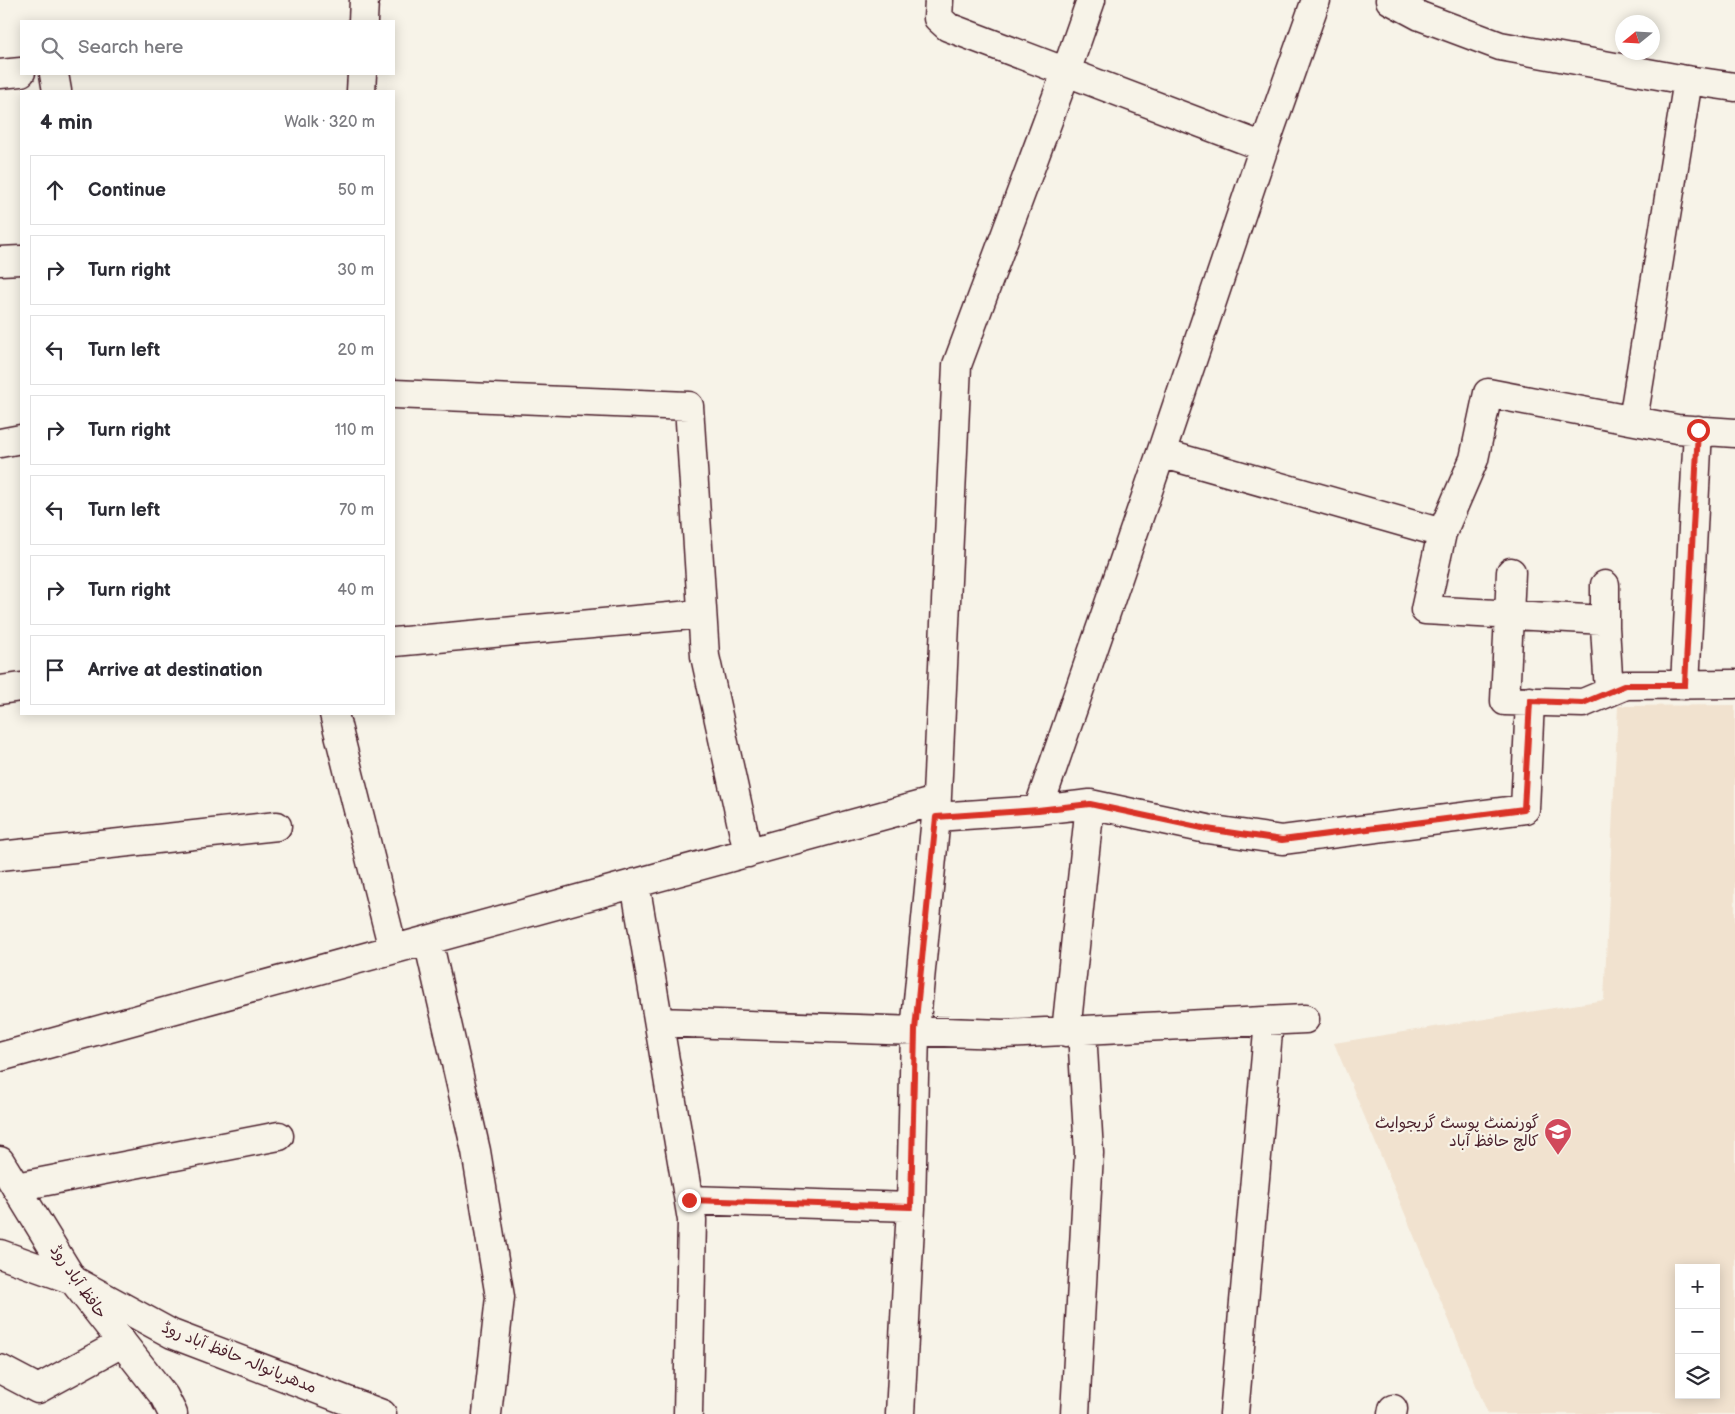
<!DOCTYPE html>
<meta charset="utf-8">
<style>
:root{--surface:#fff;--page:#f7f7f7;--text:#2b2b33;--muted:#7c7c81;--line:#e1e1e2}
body{margin:0;font-family:"Balsamiq Sans","Playpen Sans Arabic",sans-serif;background:var(--page);color:var(--text)}
.controls{position:absolute;right:15px;bottom:15px;display:grid;overflow:hidden;border-radius:0px;box-shadow:0 2px 12px #0003}
.controls button{width:45px;height:45px;display:grid;place-items:center;padding:0;border:0;border-bottom:1px solid var(--line);background:var(--surface);color:var(--text);font:25px sans-serif}
.compass{position:absolute;left:1615px;top:15px;width:45px;height:45px;border-radius:50%;background:var(--surface);box-shadow:0 2px 12px #0003;rotate:252deg}
.stop{position:absolute;width:15px;height:15px;margin:-11px;border:4px solid #d93025;border-radius:50%;background:#fff}
.stop.end{background:#d93025;border-color:#fff;box-shadow:0 1px 5px #0008}
.list{margin:0;padding:0;list-style:none}
h2{display:flex;justify-content:space-between;align-items:center;height:65px;margin:0;padding:0 20px;font-size:21px}
h2 small{font-size:16px;font-weight:400;color:var(--muted)}
.list li{display:grid;grid-template-columns:32px 1fr auto;gap:15px;align-items:center;box-sizing:border-box;height:70px;margin:0 10px 10px;padding:0 10px;border:1px solid var(--line);border-radius:0px}
.list b{display:block;font-size:19px;white-space:nowrap}
.list em{font-size:16px;font-style:normal;color:var(--muted)}
.icon{flex:none;width:28px;height:28px;fill:none;stroke:currentColor;stroke-width:2;stroke-linecap:round;stroke-linejoin:round}
.map{position:relative;flex:none;width:1735px;height:1414px;overflow:hidden}
.search{position:absolute;background:var(--surface);box-shadow:0 2px 12px #0003;left:20px;top:20px;width:375px;height:55px;display:flex;align-items:center;gap:12px;box-sizing:border-box;padding:0 18px;border-radius:0px;color:var(--muted);font-size:19px}
.panel{position:absolute;background:var(--surface);box-shadow:0 2px 12px #0003;left:20px;top:90px;width:375px;height:625px;border-radius:0px}
.map>svg:first-child{display:block}
</style>
<div class="map">
<svg width="1735" height="1414" viewBox="0 0 1735 1414">
<rect width="100%" height="100%" fill="#f7f3e8"/>
<filter id="ink" filterUnits="userSpaceOnUse"><feTurbulence type="fractalNoise" baseFrequency=".02" numOctaves="2"/><feDisplacementMap in="SourceGraphic" scale="10" xChannelSelector="R" yChannelSelector="G"/><feConvolveMatrix kernelMatrix="1 2 1 2 8 2 1 2 1" color-interpolation-filters="sRGB"/></filter>
<g filter="url(#ink)">
<path fill="#f1e2cf" fill-rule="evenodd" d="M1735,705V1414H1488L1334,1043L1604,1000L1618,706ZM1679,1268H1716V1395H1679Z"/>
<g fill="none" stroke-linecap="round" stroke-linejoin="round">
<defs>
<path id="minor" d="M939,0L938,18L948,27L1264,147
M1390,0L1420,16L1500,46L1680,79L1735,87
M363,21L364,0
M0,74L21,72
M54,74L57,91
M361,91L362,74
M0,261L21,260
M394,394L689,406L705,656L748,853
M1633,420L1688,80
M0,443L21,439
M1161,453L1442,533
M1511,572L1505,701L1583,703L1626,685L1735,684
M1605,585V627L1609,692
M1605,620L1425,610L1442,533L1474,459L1488,393L1677,429L1735,433
M394,642L702,614
M1685,685L1698,430
M0,690L21,687
M334,714L393,949
M1038,810L1161,453L1264,147L1316,0
M936,817L1038,810L1090,804L1207,829L1282,840L1525,809L1530,701
M0,856L277,826
M635,883L692,1220L688,1414
M428,940L476,1151L500,1297L487,1414
M659,1022L1003,1034L1305,1019
M1066,1032L1090,804
M0,1057L936,801
M16,1187L279,1136
M689,1200L911,1207
M0,1369L38,1389L122,1343
M900,1414L911,1207L915,1031L936,817L957,365L1066,72L1091,0
M1075,1414L1089,1153L1082,1031
M1234,1414L1269,1021
M1392,1414L1393,1409"/>
<path id="major" d="M0,1161L73,1280L164,1396L173,1414
M0,1254L73,1280L172,1334L382,1414"/>
</defs>
<use href="#minor" stroke="#4a1f2b" stroke-width="31"/>
<use href="#major" stroke="#4a1f2b" stroke-width="31"/>
<use href="#minor" stroke="#f7f3e8" stroke-width="28"/>
<use href="#major" stroke="#f7f3e8" stroke-width="28"/>
</g>
</g>
<g fill="none" stroke-linecap="round" stroke-linejoin="round" filter="url(#ink)">
<path stroke="#d93025" stroke-width="6" d="M689,1200L911,1207L915,1030L936,817L1038,810L1090,804L1207,829L1282,840L1524,809L1530,701L1583,703L1626,685H1685L1698,430"/>
</g>
<defs>
<symbol id="university-pin" viewBox="-11 -11 22 30"><path d="M0 17L-7.5 6A9.5 9.5 0 1 1 7.5 6Z" fill="#d1495b" stroke="#f7f3e8"/><path d="M0-5L7-2L0 1L-7-2ZM-4 1L0 2.5L4 1V4Q0 6-4 4Z" fill="#fff"/></symbol>
</defs>
<g fill-rule="evenodd">
<use href="#university-pin" x="1542" y="1116" width="32" height="43"/>
</g>
<g text-anchor="middle" dominant-baseline="central" stroke-width="4.5" stroke-linejoin="round" paint-order="stroke">
<g font-size="16" fill="#4a1f2b" stroke="#f7f3e8" text-anchor="end">
<text x="1539" y="1123">گورنمنٹ پوسٹ گریجوایٹ<tspan x="1539" dy="18">کالج حافظ آباد</tspan></text>
</g>
<g font-size="16" fill="#4a1f2b" stroke="#f7f3e8">
<text transform="translate(78 1282) rotate(55)">حافظ آباد روڈ</text>
<text transform="translate(239 1358) rotate(22)">مدھریانوالہ حافظ آباد روڈ</text>
</g>
</g>
</svg>
<div class="controls">
<button>+</button>
<button>−</button>
<button><svg class="icon" aria-label="layers" viewBox="0 0 24 24"><path d="M12 4l9 5-9 5-9-5zM3 14l9 5 9-5"/></svg></button>
</div>
<svg class="compass" viewBox="-18 -18 36 36"><path d="M0-13l5 13h-10z" fill="#e53935"/><path d="M0 13l5-13h-10z" fill="#7c7c81"/></svg>
<div class="stop" style="left:1698px;top:430px"></div>
<div class="stop end" style="left:689px;top:1200px"></div>
<div class="search"><svg class="icon" aria-label="search" viewBox="0 0 24 24"><circle cx="10" cy="10" r="6"/><path d="M15 15l6 6"/></svg>Search here</div>
<section class="panel">
<h2>4 min<small>Walk · 320 m</small></h2>
<ul class="list">
<li><svg class="icon" aria-label="ahead" viewBox="0 0 24 24"><path d="M12 20V5M6 11l6-6 6 6"/></svg><div><b>Continue</b></div><em>50 m</em></li>
<li><svg class="icon" aria-label="right" viewBox="0 0 24 24"><path d="M7 20v-9h11M14 6l5 5-5 5"/></svg><div><b>Turn right</b></div><em>30 m</em></li>
<li><svg class="icon" aria-label="left" viewBox="0 0 24 24"><path d="M17 20v-9H6M10 6l-5 5 5 5"/></svg><div><b>Turn left</b></div><em>20 m</em></li>
<li><svg class="icon" aria-label="right" viewBox="0 0 24 24"><path d="M7 20v-9h11M14 6l5 5-5 5"/></svg><div><b>Turn right</b></div><em>110 m</em></li>
<li><svg class="icon" aria-label="left" viewBox="0 0 24 24"><path d="M17 20v-9H6M10 6l-5 5 5 5"/></svg><div><b>Turn left</b></div><em>70 m</em></li>
<li><svg class="icon" aria-label="right" viewBox="0 0 24 24"><path d="M7 20v-9h11M14 6l5 5-5 5"/></svg><div><b>Turn right</b></div><em>40 m</em></li>
<li><svg class="icon" aria-label="arrive" viewBox="0 0 24 24"><path d="M6 21V4h12l-3 4 3 4H6"/></svg><div><b>Arrive at destination</b></div></li>
</ul>
</section>
</div>
